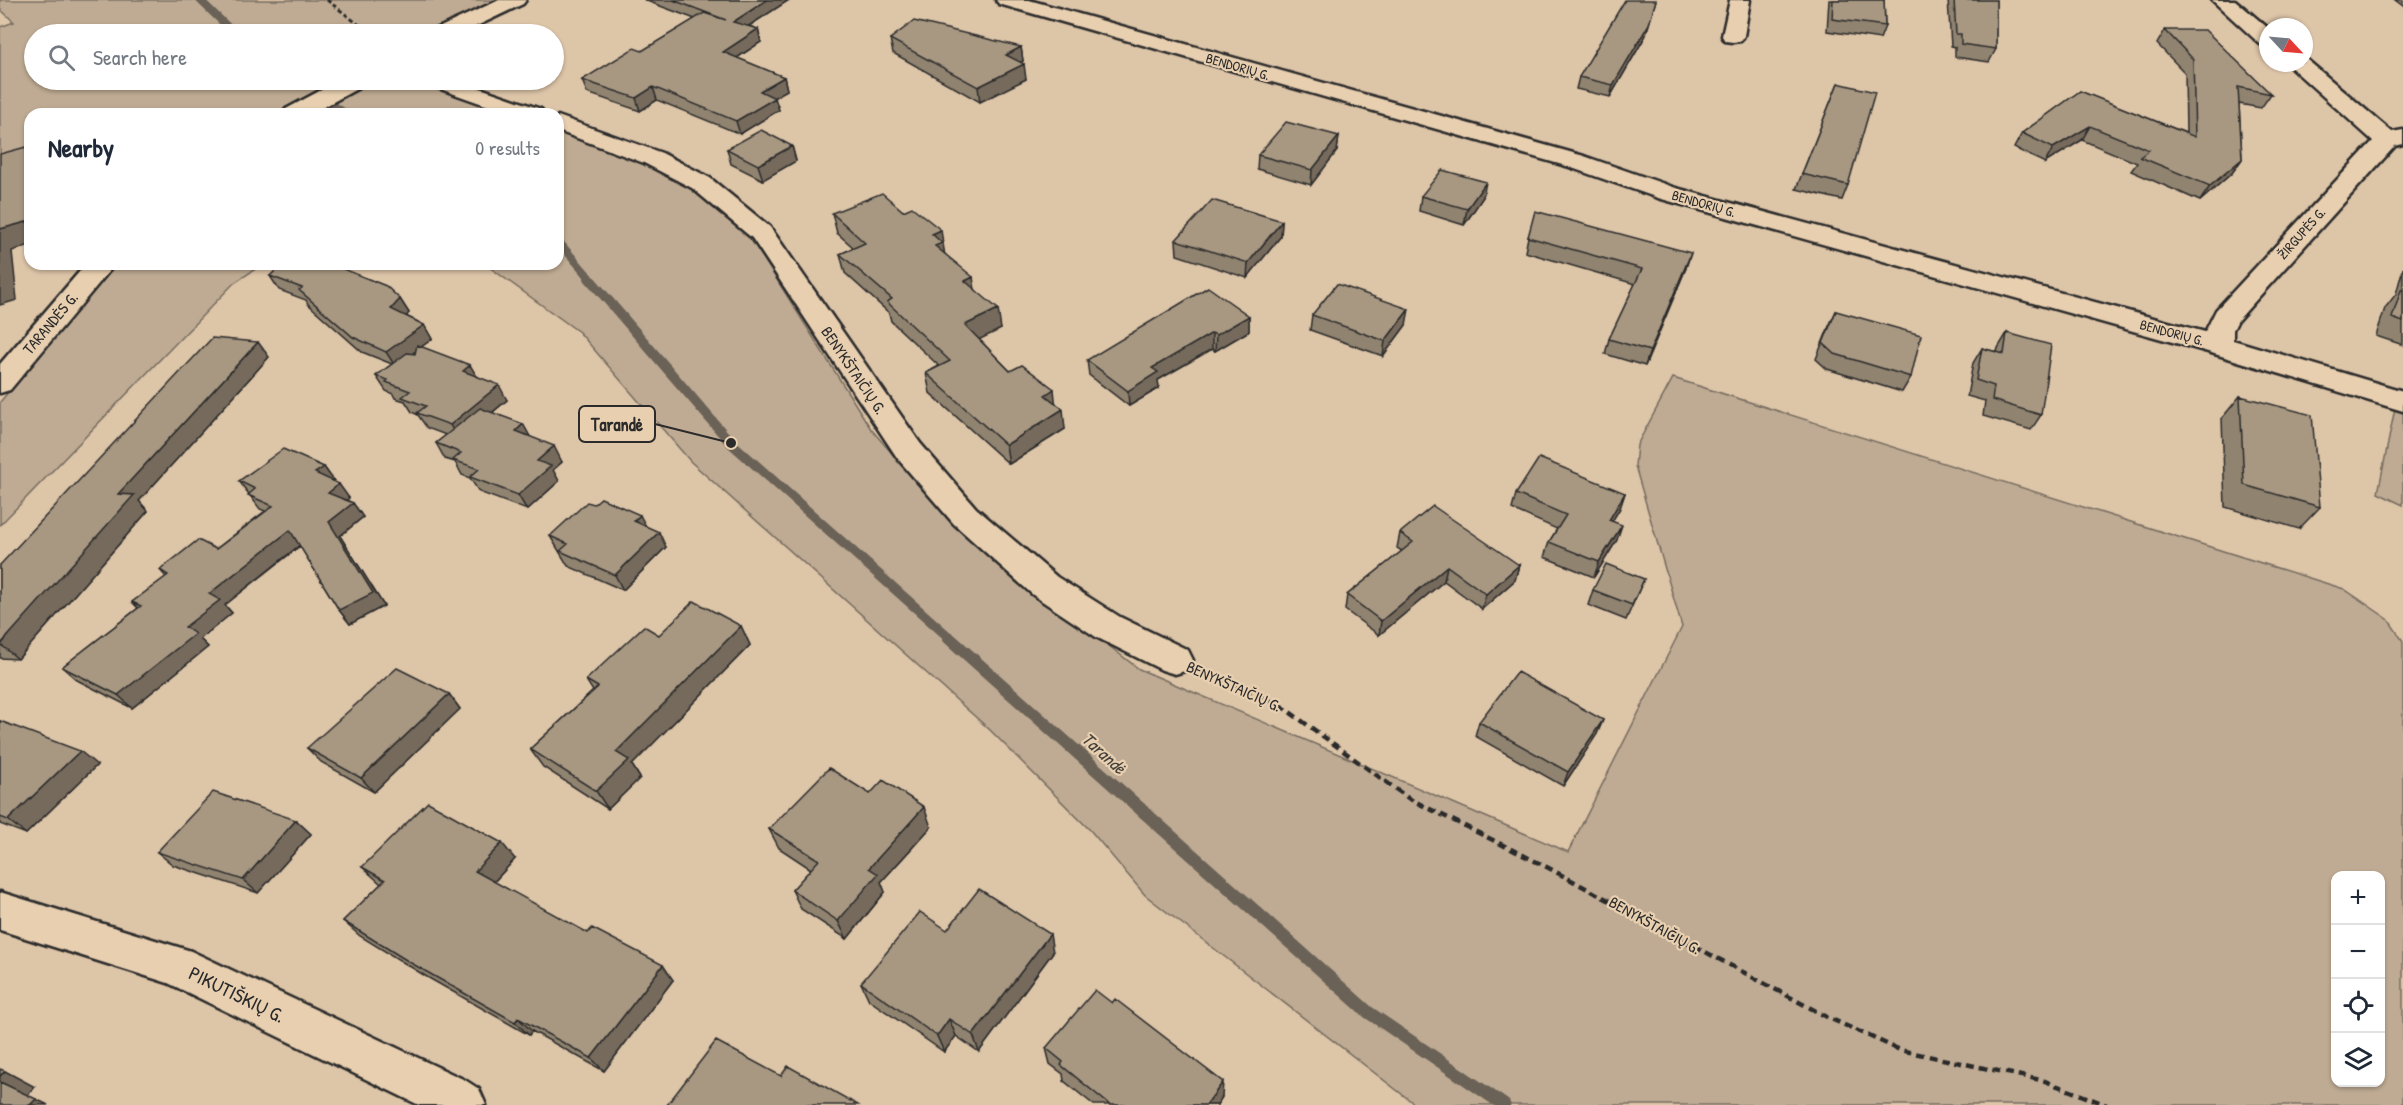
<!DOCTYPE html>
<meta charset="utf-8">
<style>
:root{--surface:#fff;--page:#f6f6f7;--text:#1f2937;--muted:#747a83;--line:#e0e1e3}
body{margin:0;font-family:"Patrick Hand",sans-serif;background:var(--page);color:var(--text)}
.controls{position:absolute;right:18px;bottom:18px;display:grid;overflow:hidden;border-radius:12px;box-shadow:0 2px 4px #0004}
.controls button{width:54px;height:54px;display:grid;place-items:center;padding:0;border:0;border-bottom:2px solid var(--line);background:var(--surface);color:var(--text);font:30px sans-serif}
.compass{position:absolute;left:2259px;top:18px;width:54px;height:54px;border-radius:50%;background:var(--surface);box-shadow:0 2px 4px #0004;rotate:116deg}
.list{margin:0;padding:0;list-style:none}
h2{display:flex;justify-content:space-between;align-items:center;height:78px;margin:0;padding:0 24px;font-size:26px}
h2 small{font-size:20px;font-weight:400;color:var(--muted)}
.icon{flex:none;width:33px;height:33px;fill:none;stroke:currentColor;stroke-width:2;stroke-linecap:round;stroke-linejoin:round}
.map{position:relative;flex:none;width:2403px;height:1105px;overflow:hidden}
.search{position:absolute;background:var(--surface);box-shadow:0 2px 4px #0004;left:24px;top:24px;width:540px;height:66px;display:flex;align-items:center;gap:15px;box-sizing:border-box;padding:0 21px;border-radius:33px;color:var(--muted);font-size:22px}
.panel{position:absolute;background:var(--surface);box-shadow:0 2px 4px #0004;left:24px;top:108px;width:540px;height:162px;border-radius:18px}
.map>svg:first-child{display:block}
</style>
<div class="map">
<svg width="2403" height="1105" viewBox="0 0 2403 1105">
<rect width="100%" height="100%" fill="#ddc5a8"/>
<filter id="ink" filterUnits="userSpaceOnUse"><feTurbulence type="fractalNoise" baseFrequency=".0167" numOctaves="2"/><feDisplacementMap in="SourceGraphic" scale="12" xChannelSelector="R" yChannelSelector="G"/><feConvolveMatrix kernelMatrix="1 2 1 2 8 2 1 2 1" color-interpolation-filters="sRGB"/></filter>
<g filter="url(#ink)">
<path fill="#bfab93" stroke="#756b5f" stroke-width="1.5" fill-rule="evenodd" d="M0,0H502L430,34H34V80H343L282,114H30V159L0,167V27L14,22L0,9Z
M370,80H411L508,114H307Z
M558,132L641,162L681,179L717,204L753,242L871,429L938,507L1051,601L1139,669L1568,852L1682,627L1635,466L1637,445L1673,378L2344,589L2388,619L2403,641V1105H1416L1145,895L1090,830L990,730L691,462L579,332L485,264H558ZM2336,876H2380V1082H2336Z
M115,264H263L234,283L0,525V402Z
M2395,408L2403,410V505L2378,493Z"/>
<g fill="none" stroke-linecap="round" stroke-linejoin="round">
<path stroke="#6a6257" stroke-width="8" d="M200,0L235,34
M290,80L294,83
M328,103L347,114
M558,241L591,279"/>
<path stroke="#6a6257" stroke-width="10" d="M589,278L731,443L951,639"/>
<path stroke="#6a6257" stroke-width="13" d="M949,638L1368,1012L1504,1105"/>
<defs>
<path id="minor" d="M499,0H526L523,4L460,34H433L436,29Z
M996,0H1029L1584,156L1676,188L2205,332L2216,310L2373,141L2286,63H2304L2305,58L2392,132L2403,130V144L2395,146L2238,320L2233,330V340L2403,391V411L2208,352L1658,198L1566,166L999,4Z
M1730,0H1750L1744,36L1741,41L1733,42L1725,41L1722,36Z
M2212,0H2235L2268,28V46L2260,44Z
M340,80H367L364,85L311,114H282L286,109Z
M426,80H457L541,109L545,114H511L429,85Z
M558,116L662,153L710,178L770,227L920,443L976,508L1057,577L1120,617L1188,650L1193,660L1188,670L1175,674L1162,670L1096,637L1033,595L954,524L898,459L752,238L692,188L644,163L558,131Z
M86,264H115L10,390L0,393V364Z
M0,892L191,951L465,1080L479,1089L486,1105H419L168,983L0,930Z"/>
</defs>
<use href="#minor" stroke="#2b2b2b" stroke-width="5"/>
<path stroke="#2b2b2b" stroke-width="3" stroke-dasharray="4.5 3" stroke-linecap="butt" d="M327,0L371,34"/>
<path stroke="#2b2b2b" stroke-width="4.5" stroke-dasharray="8 5" stroke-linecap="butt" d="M1208,674L1280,705L1408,798L1541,864L1829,1018L1900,1050L2045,1081L2107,1105"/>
<use href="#minor" fill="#e8cfb0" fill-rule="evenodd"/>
</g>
<path fill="#908370" stroke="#2b2b2b" stroke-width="1.5" d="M644,0H789L749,26L758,29L761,42L737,58L784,77L787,90L774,97L779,110L740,134L657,100L640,111L587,93L582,80L642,51L695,19Z
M1829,0H1884L1885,26L1880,39L1827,31Z
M1948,0H1996V49L1989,62L1955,57V47L1951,46Z
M2395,0H2403V6Z
M2165,30L2271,94L2261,108L2239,104L2242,159L2232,173L2200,201L2131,171L2137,163L2082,140L2045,163L2014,148L2022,133L2080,91L2186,133L2185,73L2157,44Z
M1646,35L1610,97L1576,89L1579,77Z
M890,39L1021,47L1023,61L1021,62L1026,79L980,102L893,53Z
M1838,83L1848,185L1842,200L1796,189Z
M1339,136L1337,151L1311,185L1257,169L1258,155Z
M792,146L796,161L763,180L731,164L727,149Z
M1421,196L1483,197L1464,225L1419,211Z
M832,213L944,250V253L975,289L1001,329L979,339L1010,371L1056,403L1065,429L1009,464L930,393L926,373L939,366L891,321L889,313L845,273L840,254L854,248L837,233Z
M1282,221L1281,236L1247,278L1177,255L1176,240Z
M1528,237L1686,268L1645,366L1605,354L1609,339L1635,284L1525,252Z
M2403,268V345L2376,336L2385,308L2396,294Z
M270,276L400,299L409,313L406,316L424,325L432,339L421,347L477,376L507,400L492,413L523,424L530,437L562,462L553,470L559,481L527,510L479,492L470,478L462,475L455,462L445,459L436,443L446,435L427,428L418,415L412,412L405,401L395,398L393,394L386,391L376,376L392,364L362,352L308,304L306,300L279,290Z
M1836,311L1911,377L1902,392L1827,369L1816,359L1829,326Z
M1312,315L1406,325L1383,356L1310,330Z
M1249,316V331L1215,351L1212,349L1158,380L1159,388L1129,406L1089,375L1087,360Z
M2007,333L2041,415L2031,430L1983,416L1985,401L1967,396L1973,363L1982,348L1997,352L1998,348Z
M269,357L139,501L148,511L18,659L0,658V565Z
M2240,396L2320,507L2299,529L2225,507L2222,418Z
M324,467L334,481L333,482L349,498L346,500L353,503L363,517L340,536L384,606L350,624L339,610L300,546L225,605L232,613L200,639L208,647L132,708L77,680L62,667L138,608L132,602L166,577L160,570L216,549L265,511L260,509L239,481Z
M1625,493L1620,508L1612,521L1617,540L1594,577L1544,557L1549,542L1557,529L1512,509L1516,494Z
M646,526L666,547L623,590L568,566L550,536Z
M1400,533L1519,565L1515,580L1482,609L1444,581L1379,635L1345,610L1347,595L1402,551L1397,548Z
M1644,579L1626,620L1588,605L1593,590Z
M741,626L750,645L632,765L640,778L608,809L543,767L530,749L593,691L586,680L659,635Z
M449,694L460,709L374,792L321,762L307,748Z
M1603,720L1597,734L1563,786L1475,736L1479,722Z
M0,721L97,765L26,834L0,824Z
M296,820L311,834L258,893L173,865L157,852Z
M931,827L881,882L885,892L847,939L801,909L792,890L811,869L779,848L769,829Z
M515,859L494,882L673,980L604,1071L532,1031L529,1035L427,977L360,936L343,921L381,884L362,867Z
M947,930L1053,952L979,1052L956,1036L944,1052L869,1000L861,983Z
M1046,1048L1222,1097L1217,1105H1094L1064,1081L1063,1074L1050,1064Z"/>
<path fill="#766a5b" stroke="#2b2b2b" stroke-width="1.5" d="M767,0H789L736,34L733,22Z
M1656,0L1646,35L1610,97L1613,85Z
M758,29L761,42L726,65L723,52Z
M1021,47L1023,61L1007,69L1006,55Z
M1024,64L1026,79L980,102L978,87Z
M784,77L787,90L763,104L760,91Z
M653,87L657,100L640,111L636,98Z
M775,98L779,110L740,134L736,121Z
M2090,126L2082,140L2045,163L2053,148Z
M1339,136L1337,151L1311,185L1312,170Z
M792,146L796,161L763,180L758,165Z
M26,147L30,153V178Z
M2242,159L2232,173L2200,201L2210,186Z
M1486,182L1483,197L1464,225L1467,209Z
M30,221V245L12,251L17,300L0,305V229Z
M1282,221L1281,236L1247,278L1248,263Z
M941,230L946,263L939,266L932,234Z
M1691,253L1686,268L1645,366L1650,351Z
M973,277L976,296L965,281Z
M400,299L409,313L399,324L391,309Z
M998,309L1001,329L968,345L965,325Z
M1409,309L1406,325L1383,356L1385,341Z
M1249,316V331L1215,351L1216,335Z
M424,325L432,339L395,366L386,352Z
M1212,333V349L1158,380L1159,388L1129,406L1128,391L1152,368Z
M258,342L269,357L139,501L148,511L18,659L1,645L118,494Z
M470,365L479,380L463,371Z
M499,385L507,400L459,440L450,425Z
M1054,389L1056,409L1045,395Z
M1063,409L1065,429L1009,464L1006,445Z
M523,424L532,440L516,431Z
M554,446L562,462L553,470L559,481L527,510L518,495L537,461Z
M324,467L334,481L325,487L315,473Z
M339,484L349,498L339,507L328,493Z
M1625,493L1620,508L1604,535L1609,520Z
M353,503L363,517L340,536L384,606L350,624L339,610L329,522Z
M640,515L648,530L634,521Z
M1622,525L1617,540L1594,577L1599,562Z
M290,530L301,544L225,605L232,613L200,639L208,647L132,708L118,695L185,627L209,594Z
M659,532L666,547L623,590L615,575Z
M1519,565L1515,580L1482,609L1486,594Z
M1447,566L1444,581L1379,635L1381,621Z
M741,626L750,645L632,765L640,778L608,809L596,791L616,752Z
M449,694L460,709L374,792L361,778Z
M1603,720L1597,734L1563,786L1568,772Z
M80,751L97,765L26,834L8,820Z
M924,807L931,827L881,882L885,892L847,939L838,921L869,868Z
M296,820L311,834L258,893L243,880Z
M502,843L515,859L489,887L475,871Z
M1050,934L1053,952L979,1052L973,1035Z
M663,965L673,980L604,1071L591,1058Z
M518,1018L532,1031L529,1035L515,1022Z
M949,1019L956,1036L944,1052L937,1036Z
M5,1071L35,1087L27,1096L0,1082V1076Z
M1223,1082L1222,1097L1217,1105H1206Z
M36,1099L48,1105H30Z"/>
<path fill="#a89882" stroke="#2b2b2b" stroke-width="1.5" d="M673,0H767L733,22L758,29L723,52L784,77L760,91L775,98L736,121L653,87L636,98L582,80L634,48L642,51L704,13L726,20Z
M1625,0H1656L1649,24L1613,85L1579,77Z
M1833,0H1884L1885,26L1832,19Z
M1954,0H1996V49L1961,44V34H1956Z
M914,21L1021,47L1006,55L1024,64L978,87L890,39Z
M2165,30H2205L2271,94L2238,87L2242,159L2210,186L2140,157L2149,150L2090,126L2053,148L2022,133L2080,91L2195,137L2193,59Z
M1838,83L1875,92L1848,185L1802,174Z
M1286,122L1339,136L1312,170L1258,155Z
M761,130L792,146L758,165L727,149Z
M26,147L30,178V221L0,229V154Z
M1442,170L1486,182L1467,209L1421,196Z
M882,193L903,211L912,207L941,230L932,234L942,243L935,246L973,277L965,281L998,309L965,325L1010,371L1022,365L1054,389L1045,395L1063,409L1006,445L926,373L950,361L887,302L892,299L840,254L865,243L832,213Z
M1212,200L1282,221L1248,263L1176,240Z
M1535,211L1691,253L1650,351L1609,339L1642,269L1528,237Z
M282,264H331L386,286L400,299L391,309L424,325L386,352L353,337L299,290L302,288L270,276Z
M1337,284L1409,309L1385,341L1312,315Z
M1208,287L1249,316L1216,335L1212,333L1152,368L1158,372L1128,391L1087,360Z
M2401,290H2403V322L2392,318Z
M1836,311L1921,335L1911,377L1835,354L1823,343Z
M2007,333L2051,345L2041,415L1992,400L1994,386L1976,380L1982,348L2004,354Z
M212,338L258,342L118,494L134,495L0,645V565Z
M417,345L470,365L463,371L499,385L450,425L417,413L426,406L402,397L410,391L386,382L388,380L376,376L407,353L415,354Z
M2240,396L2312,415L2320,507L2244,485Z
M480,408L523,424L516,431L554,446L537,461L551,466L518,495L470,477L479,469L453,460L461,453L436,443Z
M283,449L324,467L315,473L339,484L328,493L353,503L329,522L373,593L339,610L290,530L209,594L220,600L185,627L195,634L118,695L62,667L141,606L132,602L168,575L160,570L198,540L216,549L273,506L248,495L255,489L239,481Z
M1539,458L1625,493L1609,520L1622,525L1599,562L1549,542L1566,515L1516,494Z
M601,498L640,515L634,521L659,532L615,575L560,551L568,544L550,536L587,502L594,504Z
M1433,506L1519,565L1486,594L1447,566L1381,621L1347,595L1413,542L1400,533Z
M1606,564L1644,579L1632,605L1593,590Z
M694,601L741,626L616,752L629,760L596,791L530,749L598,687L586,680L644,626L659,635Z
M397,668L449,694L361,778L307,748Z
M1517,672L1603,720L1568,772L1479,722Z
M0,721L80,751L8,820L0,817Z
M829,768L870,794L883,780L924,807L869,868L878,874L838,921L792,890L819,860L769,829Z
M213,792L296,820L243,880L157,852Z
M428,802L502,843L475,871L588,933L592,928L663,965L591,1058L518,1018L515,1022L411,963L343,921L385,880L362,867Z
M979,889L1050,934L973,1035L949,1019L937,1036L861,983L920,912L947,930Z
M1095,990L1112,1003L1115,999L1223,1082L1206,1105H1110L1061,1065L1063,1062L1046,1048Z
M716,1041L781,1076L788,1066L858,1105H667Z
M0,1069L5,1071L0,1076Z
M0,1082L36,1099L30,1105H0Z"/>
</g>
<g text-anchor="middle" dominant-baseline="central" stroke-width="4.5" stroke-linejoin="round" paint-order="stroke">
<g font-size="14" fill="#2b2b2b" stroke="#e8cfb0">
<text transform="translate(1238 66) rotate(16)">BENDORIŲ G.</text>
<text transform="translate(1704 203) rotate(16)">BENDORIŲ G.</text>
<text transform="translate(2301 233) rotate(-48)">ŽIRGUPĖS G.</text>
<text transform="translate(2172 332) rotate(15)">BENDORIŲ G.</text>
</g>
<g font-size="16" fill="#2b2b2b" stroke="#e8cfb0">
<text transform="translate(50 323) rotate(-50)">TARANDĖS G.</text>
<text transform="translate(854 370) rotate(56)">BENYKŠTAIČIŲ G.</text>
<text transform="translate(1234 686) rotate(24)">BENYKŠTAIČIŲ G.</text>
<text transform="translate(1655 925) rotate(29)">BENYKŠTAIČIŲ G.</text>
</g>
<g font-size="18" font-style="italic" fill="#45423e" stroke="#e8cfb0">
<text transform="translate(1104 753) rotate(42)">Tarandė</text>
</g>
<g font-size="20" fill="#2b2b2b" stroke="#e8cfb0">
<text transform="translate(237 994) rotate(26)">PIKUTIŠKIŲ G.</text>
</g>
</g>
<path fill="none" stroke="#2b2b2b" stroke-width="2" d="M731 443L655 424"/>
<circle fill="#2b2b2b" stroke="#e8cfb0" stroke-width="2" cx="731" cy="443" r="6"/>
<rect fill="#e8cfb0" stroke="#2b2b2b" stroke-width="2" x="579" y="406" width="76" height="36" rx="6"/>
<g font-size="18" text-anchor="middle" font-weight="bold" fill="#2b2b2b">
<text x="617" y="431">Tarandė</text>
</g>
</svg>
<div class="controls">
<button>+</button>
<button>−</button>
<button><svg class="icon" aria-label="locate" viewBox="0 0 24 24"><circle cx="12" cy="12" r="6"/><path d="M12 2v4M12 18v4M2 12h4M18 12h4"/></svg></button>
<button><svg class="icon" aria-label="layers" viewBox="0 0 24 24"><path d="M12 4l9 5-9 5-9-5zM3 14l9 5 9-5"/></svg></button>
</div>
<svg class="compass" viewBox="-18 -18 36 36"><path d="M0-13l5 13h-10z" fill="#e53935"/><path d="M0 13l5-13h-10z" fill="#747a83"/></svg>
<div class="search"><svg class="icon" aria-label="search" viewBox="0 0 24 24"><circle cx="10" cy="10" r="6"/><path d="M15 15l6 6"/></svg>Search here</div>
<section class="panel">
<h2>Nearby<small>0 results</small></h2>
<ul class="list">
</ul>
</section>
</div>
